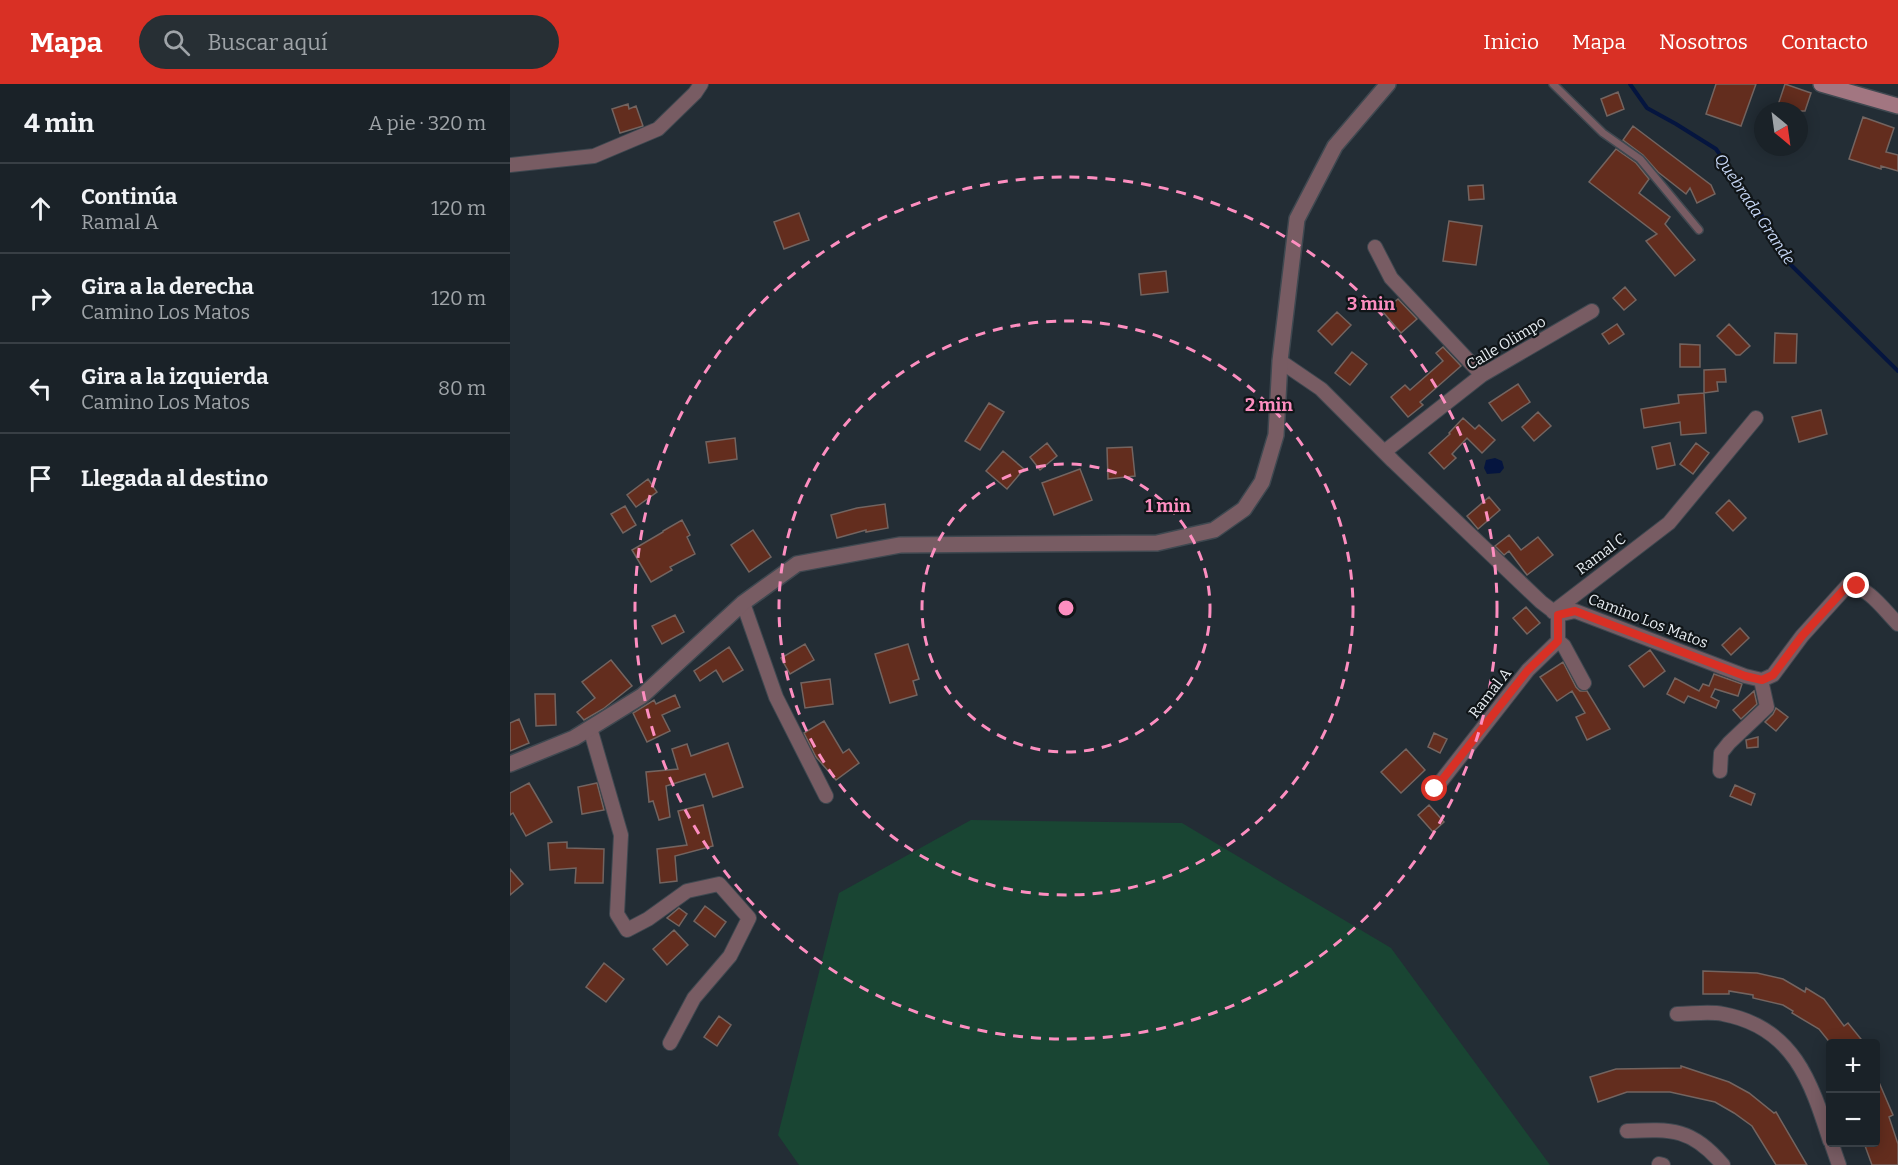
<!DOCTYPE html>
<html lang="es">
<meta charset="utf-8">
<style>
:root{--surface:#1a2228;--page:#272f34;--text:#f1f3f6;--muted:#9fa4a8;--line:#383f45;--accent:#d93025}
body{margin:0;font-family:Bitter,serif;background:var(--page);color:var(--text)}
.controls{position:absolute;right:18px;bottom:18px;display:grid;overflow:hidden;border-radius:6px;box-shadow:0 3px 15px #0003}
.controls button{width:54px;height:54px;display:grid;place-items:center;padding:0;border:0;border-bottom:2px solid var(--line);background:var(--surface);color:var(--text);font:30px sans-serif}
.compass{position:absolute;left:1244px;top:18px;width:54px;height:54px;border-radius:50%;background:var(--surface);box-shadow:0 3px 15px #0003;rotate:151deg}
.stop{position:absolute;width:18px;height:18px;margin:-14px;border:4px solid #d93025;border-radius:50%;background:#fff}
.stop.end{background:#d93025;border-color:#fff;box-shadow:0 2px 6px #0008}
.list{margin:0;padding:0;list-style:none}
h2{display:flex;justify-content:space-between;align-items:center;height:78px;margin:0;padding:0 24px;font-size:26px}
h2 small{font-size:20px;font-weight:400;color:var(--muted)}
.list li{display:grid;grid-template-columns:39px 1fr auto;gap:18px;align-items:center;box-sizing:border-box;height:90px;padding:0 24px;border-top:2px solid var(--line)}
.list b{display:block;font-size:22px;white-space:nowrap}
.list p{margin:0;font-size:20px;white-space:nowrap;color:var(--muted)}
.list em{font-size:20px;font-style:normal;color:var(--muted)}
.icon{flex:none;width:33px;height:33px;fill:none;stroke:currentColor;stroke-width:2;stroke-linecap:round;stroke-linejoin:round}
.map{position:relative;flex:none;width:1388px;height:1081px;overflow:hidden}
header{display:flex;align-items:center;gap:36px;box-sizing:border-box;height:84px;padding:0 30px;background:var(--accent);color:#fff}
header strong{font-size:28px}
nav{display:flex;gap:33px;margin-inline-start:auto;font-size:21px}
.search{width:420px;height:54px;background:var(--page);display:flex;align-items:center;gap:15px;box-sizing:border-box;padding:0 21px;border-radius:33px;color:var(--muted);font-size:22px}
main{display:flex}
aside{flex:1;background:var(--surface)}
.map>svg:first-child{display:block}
</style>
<header>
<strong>Mapa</strong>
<div class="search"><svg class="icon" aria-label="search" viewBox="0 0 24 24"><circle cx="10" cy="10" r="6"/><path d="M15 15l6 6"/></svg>Buscar aquí</div>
<nav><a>Inicio</a><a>Mapa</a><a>Nosotros</a><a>Contacto</a></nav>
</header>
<main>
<aside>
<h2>4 min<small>A pie · 320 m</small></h2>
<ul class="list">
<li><svg class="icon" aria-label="ahead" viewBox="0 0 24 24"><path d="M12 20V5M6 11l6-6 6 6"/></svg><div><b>Continúa</b><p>Ramal A</p></div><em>120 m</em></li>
<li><svg class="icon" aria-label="right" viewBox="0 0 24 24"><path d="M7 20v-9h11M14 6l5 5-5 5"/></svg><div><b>Gira a la derecha</b><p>Camino Los Matos</p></div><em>120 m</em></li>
<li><svg class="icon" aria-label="left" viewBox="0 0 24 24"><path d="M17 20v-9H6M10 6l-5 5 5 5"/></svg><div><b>Gira a la izquierda</b><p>Camino Los Matos</p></div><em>80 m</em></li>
<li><svg class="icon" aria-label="arrive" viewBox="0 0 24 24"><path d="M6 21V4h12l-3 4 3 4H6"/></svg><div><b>Llegada al destino</b></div></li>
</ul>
</aside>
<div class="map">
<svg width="1388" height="1081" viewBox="0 0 1388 1081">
<rect width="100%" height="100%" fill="#232d35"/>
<path fill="#194533" d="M461,736L672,739L881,864L1040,1081H289L268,1051L329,809Z"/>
<path fill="#05153f" d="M985,374L992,377L994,384L990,389L977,390L974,384L976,376Z"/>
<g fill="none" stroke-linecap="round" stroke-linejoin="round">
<path stroke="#05153f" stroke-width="4" d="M1120,0L1137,24L1166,40L1206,65L1251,130L1276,176L1388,287"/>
</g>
<path fill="#632d1e" stroke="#736460" stroke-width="1.5" d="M1206,0H1246L1231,42L1196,30Z
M1275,0L1301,9L1295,27H1266Z
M1108,8L1114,25L1097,32L1091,15Z
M118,20L119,25L126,22L133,42L110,49L102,25Z
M1353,33L1384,44L1376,68L1388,71V87L1371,82V85L1339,75Z
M1123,42L1201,101L1205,110L1187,119L1180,104L1176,110L1148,88L1133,71L1113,56Z
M1106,65L1126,79L1139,95L1129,109L1160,133L1155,140L1185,176L1165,192L1136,157L1147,150L1079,98Z
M973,101L974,115L959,116L958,102Z
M289,129L299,156L274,165L264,138Z
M939,137L972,142L966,181L933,177Z
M656,187L658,208L631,211L629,190Z
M1115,203L1126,216L1114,226L1103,214Z
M888,215L907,235L891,249L873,228Z
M827,228L841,241L822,261L808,247Z
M1107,240L1114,250L1099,260L1092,250Z
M1219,240L1240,262L1230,271H1226L1207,252Z
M1265,249L1287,250L1286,279H1264Z
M1170,260L1190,261V283H1170Z
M933,263L951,282L910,318L913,321L898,333L881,313L895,301L900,306L933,277L926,269Z
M842,268L857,280L840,301L825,289Z
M1215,285L1216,298H1207L1208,307L1194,309V286Z
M1008,300L1020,318L992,337L979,319Z
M1194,309L1196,349L1171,351L1170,338L1134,344L1131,325L1169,319L1168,311Z
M479,319L494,328L470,366L455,357Z
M1311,326L1317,350L1289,358L1282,333Z
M1028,328L1041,342L1024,357L1012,343Z
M953,334L965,345L969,341L985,356L972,369L957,354L942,370L946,374L934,385L919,369L940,350L939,349Z
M225,354L227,375L199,379L196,358Z
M537,359L547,372L530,386L520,373Z
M1160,359L1165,381L1147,385L1142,363Z
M1186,359L1199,369L1183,390L1170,380Z
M622,363L625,392L598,395L597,364Z
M493,367L514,385L497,405L476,387Z
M570,385L582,416L544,431L532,399Z
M138,395L147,408L126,423L117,411Z
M979,413L990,426L968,445L957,432Z
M1219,416L1236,434L1223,447L1206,429Z
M375,420L378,444L356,448V446L327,454L321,431L347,424Z
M115,422L126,441L113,449L101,430Z
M172,436L180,451L177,453L185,470L160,483L162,486L141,498L122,466L153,448V447Z
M243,446L261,473L239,488L221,461Z
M999,451L1011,466L1028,453L1043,471L1017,491L999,467L994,471L985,462Z
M1016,523L1030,539L1017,550L1003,534Z
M165,531L174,548L152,560L142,542Z
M1230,544L1239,554L1221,571L1212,561Z
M295,560L304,576L280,590L271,574Z
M398,560L409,595L403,597L407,611L380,619L365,570Z
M219,563L233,586L213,598L206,586L190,597L184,587Z
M1140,566L1155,587L1134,603L1119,582Z
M101,576L122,602L93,625L74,636L67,628L85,614L72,598Z
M1053,578L1066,603L1070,607H1077L1100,645L1077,656L1066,633L1075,629L1062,607L1047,617L1030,593Z
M1204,590L1232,600L1228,612L1205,605L1201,613L1209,617L1206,624L1178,612L1174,619L1157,610L1165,594L1189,607L1193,600L1199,602Z
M320,595L323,620L295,624L291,599Z
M1244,607L1247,620L1231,635L1223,626Z
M25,610H45L46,641L26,642Z
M165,611L170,623L152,631L160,647L137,658L123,629L144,616L146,620Z
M1266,624L1278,633L1266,647L1255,638L1263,630Z
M9,635L19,659L0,667V639Z
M314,637L333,669L339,665L349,679L326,696L306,673L294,649Z
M924,649L937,655L930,669L918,663Z
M1248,653V663L1237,664L1236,656Z
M218,659L233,703L203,713L195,690L156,702L160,733L149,736L143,717L139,718L136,688L168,685L162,665L177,660L181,672Z
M896,665L915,686L891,709L871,688Z
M19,699L42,738L16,752L3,729L0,731V709Z
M87,699L94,726L72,730L68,703Z
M1225,701L1245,710L1241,721L1220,712Z
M193,721L203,762L165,772L167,797L150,799L147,765L177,761L168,727Z
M919,721L934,738L923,748L908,731Z
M57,758V764L94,765L93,799H65L66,784L40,786L38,759Z
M0,785L13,800L0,811Z
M195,822L216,838L205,853L184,837Z
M169,824L177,830L169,842L157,834Z
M164,846L178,861L157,881L143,865Z
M94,879L114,895L96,918L76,903Z
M1193,887L1247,889L1273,895L1295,908L1296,904L1314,915L1334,942L1338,939L1355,960H1321L1309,945L1282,929L1283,927L1273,921L1243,914V911L1219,907V910H1193Z
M209,932L221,941L207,962L194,953Z
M1171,982L1219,998L1239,1009L1264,1029L1266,1028L1297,1081H1266L1242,1042L1224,1029L1205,1018L1160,1008H1117L1088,1018L1080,993L1106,985L1171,984Z
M1365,989L1383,1031L1379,1033L1388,1060V1081H1362L1354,1059H1365Z"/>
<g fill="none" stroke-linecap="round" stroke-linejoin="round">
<defs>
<path id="service" d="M1043,0L1093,49L1130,75L1189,146"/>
<path id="minor" d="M0,81L84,72L148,45L185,9L191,0
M865,163L881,194L972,291
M770,277L811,305L883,377L1031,518L1048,531L1065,527L1235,592L1252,596L1263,591L1292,552L1338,501C1359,503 1374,526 1388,540
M874,368L972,291L1082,227
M233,519L266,613L316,712
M1043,528L1159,439L1246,334
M1048,557L1054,562L1074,599
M80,644L111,751L107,830L117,846L138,835L177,807L209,800L239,834L220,872L184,914L160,959
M1210,687L1211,669L1219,659L1257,623L1251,596
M925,705L1018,586L1048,557V531
M1167,930C1182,930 1199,927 1213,930C1283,943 1301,997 1320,1057
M1117,1047C1162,1045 1182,1044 1213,1081
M1321,1058L1329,1081
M1149,1080L1153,1081"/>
<path id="tertiary" d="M0,680L64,654L132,612L233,519L287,480L390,461L647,459L704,446L734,425L752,398L766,351L770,277L787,135L825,62L878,0"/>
<path id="secondary" d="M1311,0L1388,22"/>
</defs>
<use href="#service" stroke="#3f4850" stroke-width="10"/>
<use href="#minor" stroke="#3f4850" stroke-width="16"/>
<use href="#tertiary" stroke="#3f4850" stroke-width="18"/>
<use href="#secondary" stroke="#3f4850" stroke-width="18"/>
<use href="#service" stroke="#785c63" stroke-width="7"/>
<use href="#minor" stroke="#785c63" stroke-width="14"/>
<use href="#tertiary" stroke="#785c63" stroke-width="15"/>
<use href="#secondary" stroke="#a27681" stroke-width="15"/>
</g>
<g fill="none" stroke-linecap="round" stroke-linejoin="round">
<path stroke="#d93025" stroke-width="8" d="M925,705L1018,586L1048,557V531L1065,527L1235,592L1252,596L1263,591L1292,552L1338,501L1347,502"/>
</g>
<g fill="none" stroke="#fd8ec0" stroke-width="3" stroke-dasharray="10 8">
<circle cx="556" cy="524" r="144"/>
<circle cx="556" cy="524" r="287"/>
<circle cx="556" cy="524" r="431"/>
</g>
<g text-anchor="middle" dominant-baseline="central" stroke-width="4.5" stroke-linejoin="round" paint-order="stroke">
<g font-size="15" fill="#e8eef3" stroke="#101518">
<text transform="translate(996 259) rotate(-31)">Calle Olimpo</text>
<text transform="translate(1091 470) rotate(-37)">Ramal C</text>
<text transform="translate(1138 537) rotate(21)">Camino Los Matos</text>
<text transform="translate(980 609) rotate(-52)">Ramal A</text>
</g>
<g font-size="16" font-style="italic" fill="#c7d7f5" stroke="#101518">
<text transform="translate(1245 125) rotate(56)">Quebrada Grande</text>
</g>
</g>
<circle cx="556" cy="524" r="9" fill="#fd8ec0" stroke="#101518" stroke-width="3"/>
<g font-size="18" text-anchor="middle" font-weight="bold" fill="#fd8ec0" stroke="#101518" stroke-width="4.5" stroke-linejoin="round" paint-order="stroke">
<text x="861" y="226">3 min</text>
<text x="759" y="327">2 min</text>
<text x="658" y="428">1 min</text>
</g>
</svg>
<div class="controls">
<button>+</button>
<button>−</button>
</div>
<svg class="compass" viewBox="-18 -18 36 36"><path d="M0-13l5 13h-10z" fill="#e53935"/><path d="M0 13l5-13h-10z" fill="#9fa4a8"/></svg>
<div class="stop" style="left:925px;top:705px"></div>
<div class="stop end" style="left:1347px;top:502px"></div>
</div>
</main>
